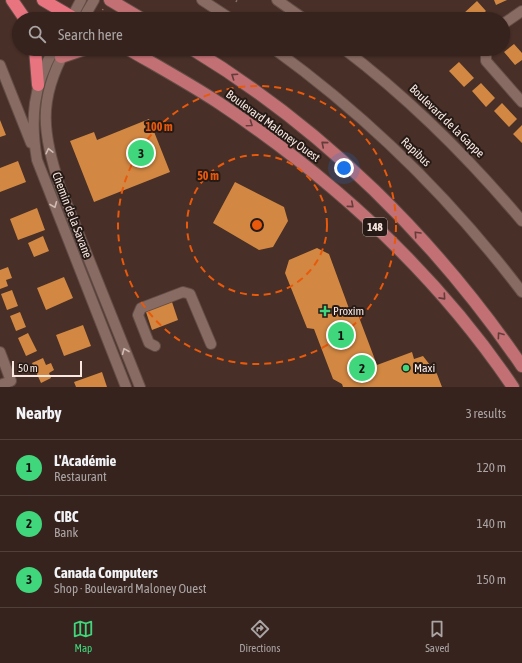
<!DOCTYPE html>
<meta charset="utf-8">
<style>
:root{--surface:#36231d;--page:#3d2b26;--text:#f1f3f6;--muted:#aaa4a4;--line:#50403b;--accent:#40d77c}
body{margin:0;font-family:"Asap Condensed",sans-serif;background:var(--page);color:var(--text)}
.scale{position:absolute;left:12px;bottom:10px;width:70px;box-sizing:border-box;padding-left:4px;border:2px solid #f9e8e2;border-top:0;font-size:11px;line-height:14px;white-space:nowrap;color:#f9e8e2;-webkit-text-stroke:3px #261a16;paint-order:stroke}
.you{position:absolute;left:344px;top:168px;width:14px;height:14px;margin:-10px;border:3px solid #fff;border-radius:50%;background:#1a73e8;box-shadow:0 0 0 6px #1a73e833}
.badge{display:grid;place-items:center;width:26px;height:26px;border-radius:50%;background:var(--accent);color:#111;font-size:13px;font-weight:700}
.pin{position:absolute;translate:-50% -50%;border:2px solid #fff;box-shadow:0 1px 4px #0006}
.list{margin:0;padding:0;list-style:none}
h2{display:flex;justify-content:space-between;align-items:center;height:52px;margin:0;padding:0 16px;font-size:17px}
h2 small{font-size:13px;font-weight:400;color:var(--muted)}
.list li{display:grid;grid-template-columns:26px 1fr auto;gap:12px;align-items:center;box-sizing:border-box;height:56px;padding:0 16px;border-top:1px solid var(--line)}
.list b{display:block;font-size:15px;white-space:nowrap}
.list p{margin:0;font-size:13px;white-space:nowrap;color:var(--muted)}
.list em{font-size:13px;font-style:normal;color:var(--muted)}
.icon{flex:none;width:22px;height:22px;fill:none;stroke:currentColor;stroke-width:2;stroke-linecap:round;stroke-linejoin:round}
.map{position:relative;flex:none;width:522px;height:387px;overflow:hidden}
.search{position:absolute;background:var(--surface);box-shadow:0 1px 3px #0004;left:12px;right:12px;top:12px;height:44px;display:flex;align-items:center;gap:10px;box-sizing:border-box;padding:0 14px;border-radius:22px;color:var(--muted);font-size:15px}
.sheet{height:220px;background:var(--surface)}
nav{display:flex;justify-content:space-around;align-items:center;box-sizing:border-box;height:56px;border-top:1px solid var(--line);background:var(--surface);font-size:11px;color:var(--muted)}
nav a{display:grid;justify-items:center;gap:2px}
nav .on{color:var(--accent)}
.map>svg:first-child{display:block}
</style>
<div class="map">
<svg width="522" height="387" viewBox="0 0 522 387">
<rect width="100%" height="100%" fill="#482f27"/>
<path fill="#d28843" d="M494,0H507L496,5Z
M477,1L486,11L477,19H467L463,14Z
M514,44L522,53V60L515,65L504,52Z
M459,62L474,78L464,87L449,71Z
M481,83L495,98L486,107L472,91Z
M502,103L517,119L509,127L494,111Z
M149,119L170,172L94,202L70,141L94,132L97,140Z
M0,120L6,135L0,137Z
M522,125V143L513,134Z
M18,161L26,182L0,192V168Z
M235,182L284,207L288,221L273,247L259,250L213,223Z
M37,208L45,230L18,240L10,219Z
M43,236L49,251L34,257L28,243Z
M317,248L329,254L351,314L357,312L377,365L412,352L414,359L423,356L437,374L442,387H343L342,384L333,379L314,329L307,328L285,273L289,260Z
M8,267L12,278L6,280L8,286L0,289V270Z
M64,277L73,298L46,310L37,288Z
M12,290L18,306L7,310L1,294Z
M171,299L178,320L152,330L145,309Z
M20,312L26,327L16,331L10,316Z
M83,325L91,346L64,356L56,335Z
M28,333L37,351L26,356L18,338Z
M43,358L46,365L51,363L54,370L49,373L51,378L41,383L32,363Z
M102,372L107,387H76L74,382Z"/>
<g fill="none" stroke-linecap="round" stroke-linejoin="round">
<defs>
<path id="minor" d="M202,0L231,19
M277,0L304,19
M71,19L81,0
M83,19L94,0
M503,24L522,11
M54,49C33,86 30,119 37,160L126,387
M66,49C37,101 43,133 60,187L140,387
M274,49C368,117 452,200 522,292
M344,49C411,100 468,157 522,221
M486,49V61L522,102
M0,65L31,143
M155,346L149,343L138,315L141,308L183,292L190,294L211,344
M0,352L11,381L0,385"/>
<path id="major" d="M110,0L142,19
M128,49C159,67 190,84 219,103C333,179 436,273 513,387
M192,49C324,129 435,239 522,366
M61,57L85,49"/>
<path id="highway" d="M12,0L25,19
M43,0L72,17
M35,49L38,85"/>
</defs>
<use href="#minor" stroke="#624d46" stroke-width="12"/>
<use href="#major" stroke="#624d46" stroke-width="14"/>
<use href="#highway" stroke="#624d46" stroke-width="14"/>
<path stroke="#877069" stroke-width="1.5" stroke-dasharray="2 3" stroke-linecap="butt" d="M236,2L237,0
M98,19L103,9"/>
<use href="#minor" stroke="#886b62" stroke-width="10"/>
<use href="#major" stroke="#c27074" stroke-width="12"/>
<use href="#highway" stroke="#e87480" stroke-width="12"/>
</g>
<defs><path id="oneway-chevron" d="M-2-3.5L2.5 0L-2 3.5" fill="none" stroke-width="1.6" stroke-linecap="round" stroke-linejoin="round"/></defs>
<g stroke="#643c3c">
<use href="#oneway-chevron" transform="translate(234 76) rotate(-146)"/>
<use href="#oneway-chevron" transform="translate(250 124) rotate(35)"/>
<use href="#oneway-chevron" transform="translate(324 144) rotate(-140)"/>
<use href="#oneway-chevron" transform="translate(351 205) rotate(41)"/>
<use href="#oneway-chevron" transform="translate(417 234) rotate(-133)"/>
<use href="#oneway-chevron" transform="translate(443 297) rotate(48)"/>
<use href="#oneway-chevron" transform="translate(500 335) rotate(-126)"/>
</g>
<g stroke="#d1bcb5">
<use href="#oneway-chevron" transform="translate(49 151) rotate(-103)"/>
<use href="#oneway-chevron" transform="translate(54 205) rotate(68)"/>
<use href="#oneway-chevron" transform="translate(125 351) rotate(-112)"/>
</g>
<g fill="none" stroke="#e8590c" stroke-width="2" stroke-dasharray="7 5">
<circle cx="257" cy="225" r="70"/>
<circle cx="257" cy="225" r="139"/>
</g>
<g fill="#40d77c" stroke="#261a16" stroke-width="1.5">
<path d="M323 305h4v4h4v4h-4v4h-4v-4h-4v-4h4z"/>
<circle cx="406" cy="368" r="4"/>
</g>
<g text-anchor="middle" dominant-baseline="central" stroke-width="4" stroke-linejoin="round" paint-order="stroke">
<rect fill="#261a16" stroke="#baaaa5" stroke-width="1" x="363" y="218" width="24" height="18" rx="3"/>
<g font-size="11" font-weight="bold" fill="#f9e8e2">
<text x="375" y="227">148</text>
</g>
<g font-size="12" fill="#f9e8e2" stroke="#261a16">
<text transform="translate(447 121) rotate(44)">Boulevard de la Gappe</text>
<text transform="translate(273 126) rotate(36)">Boulevard Maloney Ouest</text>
<text transform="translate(416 152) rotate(44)">Rapibus</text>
<text transform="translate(72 215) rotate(69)">Chemin de la Savane</text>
</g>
<g font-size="12" fill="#f9e8e2" stroke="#261a16" text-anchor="start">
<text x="333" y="311">Proxim</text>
<text x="414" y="368">Maxi</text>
</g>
</g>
<circle cx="257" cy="225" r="6" fill="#e8590c" stroke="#261a16" stroke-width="2"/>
<g font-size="12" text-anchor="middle" font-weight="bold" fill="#e8590c" stroke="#261a16" stroke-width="4" stroke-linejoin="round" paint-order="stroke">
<text x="159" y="131">100 m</text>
<text x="208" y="180">50 m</text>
</g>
</svg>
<div class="scale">50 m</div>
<div class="you"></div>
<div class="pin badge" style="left:341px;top:335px">1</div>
<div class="pin badge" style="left:362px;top:368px">2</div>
<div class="pin badge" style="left:141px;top:153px">3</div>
<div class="search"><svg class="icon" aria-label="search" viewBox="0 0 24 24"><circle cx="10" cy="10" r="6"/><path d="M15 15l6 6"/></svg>Search here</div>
</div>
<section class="sheet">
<h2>Nearby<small>3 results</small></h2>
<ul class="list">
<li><span class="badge">1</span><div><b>L'Académie</b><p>Restaurant</p></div><em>120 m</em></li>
<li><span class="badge">2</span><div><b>CIBC</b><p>Bank</p></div><em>140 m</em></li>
<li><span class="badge">3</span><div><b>Canada Computers</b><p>Shop · Boulevard Maloney Ouest</p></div><em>150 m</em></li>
</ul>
</section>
<nav>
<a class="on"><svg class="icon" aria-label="map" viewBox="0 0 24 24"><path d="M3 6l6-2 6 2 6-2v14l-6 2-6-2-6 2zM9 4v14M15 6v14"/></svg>Map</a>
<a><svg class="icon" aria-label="directions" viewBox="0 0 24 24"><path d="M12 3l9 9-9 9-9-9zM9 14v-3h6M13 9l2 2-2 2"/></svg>Directions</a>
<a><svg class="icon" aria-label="saved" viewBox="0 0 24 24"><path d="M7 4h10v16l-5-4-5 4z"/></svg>Saved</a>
</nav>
